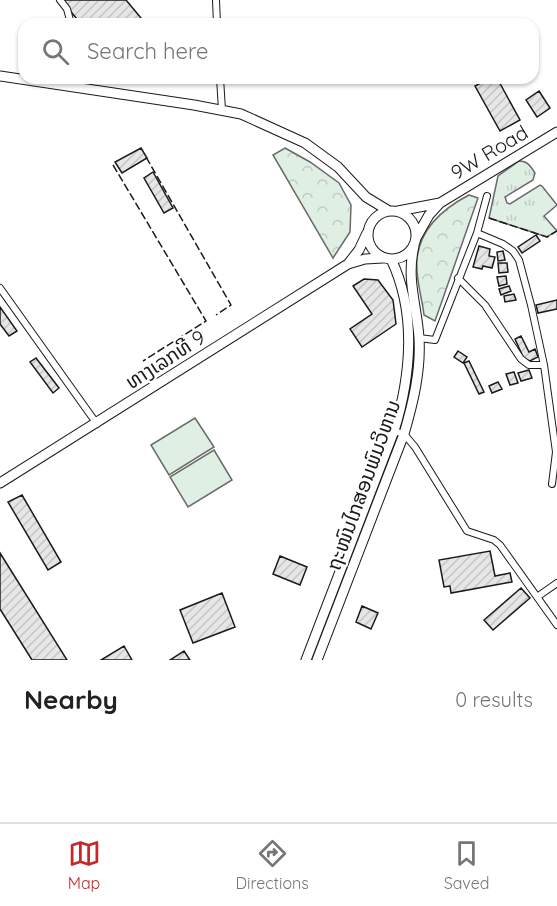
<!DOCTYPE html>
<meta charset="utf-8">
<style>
:root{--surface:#fff;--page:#f6f6f6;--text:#222;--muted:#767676;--line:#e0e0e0;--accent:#c62828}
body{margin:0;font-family:Quicksand,"Noto Sans Lao",sans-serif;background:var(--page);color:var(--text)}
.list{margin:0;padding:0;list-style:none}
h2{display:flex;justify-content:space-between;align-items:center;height:78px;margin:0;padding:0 24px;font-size:26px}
h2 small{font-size:20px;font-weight:400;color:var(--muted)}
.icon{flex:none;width:33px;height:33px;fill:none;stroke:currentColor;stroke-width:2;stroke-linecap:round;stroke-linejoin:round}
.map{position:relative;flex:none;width:557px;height:660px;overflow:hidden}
.search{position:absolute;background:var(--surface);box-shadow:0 2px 4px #0004;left:18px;right:18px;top:18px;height:66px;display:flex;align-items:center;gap:15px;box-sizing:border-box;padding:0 21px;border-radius:18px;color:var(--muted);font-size:22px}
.sheet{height:162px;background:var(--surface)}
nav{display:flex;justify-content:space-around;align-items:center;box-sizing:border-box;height:84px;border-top:2px solid var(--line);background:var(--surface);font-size:16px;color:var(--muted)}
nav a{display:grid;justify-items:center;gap:3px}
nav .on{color:var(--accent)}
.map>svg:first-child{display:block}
</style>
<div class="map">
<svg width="557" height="660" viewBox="0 0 557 660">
<defs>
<pattern id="grass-tufts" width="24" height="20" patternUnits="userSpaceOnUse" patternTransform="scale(1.5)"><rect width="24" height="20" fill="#e0efe3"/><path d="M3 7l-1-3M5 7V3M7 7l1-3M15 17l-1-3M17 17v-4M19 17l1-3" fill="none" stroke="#c0ccc2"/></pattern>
<pattern id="forest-crowns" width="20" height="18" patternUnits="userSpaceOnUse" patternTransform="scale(1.5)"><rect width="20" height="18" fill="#e0efe3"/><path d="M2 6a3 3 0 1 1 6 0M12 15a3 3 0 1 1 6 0" fill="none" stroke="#c0ccc2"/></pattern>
<pattern id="building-hatch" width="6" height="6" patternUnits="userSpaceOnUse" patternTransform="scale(1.5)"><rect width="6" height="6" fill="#e6e6e6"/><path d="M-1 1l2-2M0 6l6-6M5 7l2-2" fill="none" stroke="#c5c5c5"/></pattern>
</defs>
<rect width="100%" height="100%" fill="#fff"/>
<path fill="url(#grass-tufts)" stroke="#6a6a6a" stroke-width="1.5" d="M519,161C528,161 531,167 535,173L533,180L505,197L507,203L510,204L540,185L542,186L557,205L544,216L557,231L547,237L489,218L498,176Z"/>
<path fill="url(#forest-crowns)" stroke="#6a6a6a" stroke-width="1.5" d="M285,148L310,162L339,183L351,205L350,232L333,258L273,155Z
M469,195L478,198L435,321L424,315C422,297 415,277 417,259C420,228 444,208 469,195Z"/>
<path fill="#e0efe3" stroke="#6a6a6a" stroke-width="1.5" d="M195,418L214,447L169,475L151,445Z
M214,450L232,480L188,507L170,477Z"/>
<path fill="url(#building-hatch)" stroke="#1a1a1a" stroke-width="1.5" d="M64,0H126L146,24H77V19L63,2Z
M490,78H497L520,120L500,131L475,86Z
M539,91L550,108L537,117L526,100Z
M141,148L147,158L122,173L115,162Z
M153,172L173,208L164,213L144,178Z
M536,235L540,241L522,253L518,247Z
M479,246L490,249L489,256L495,257L492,268L483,266L482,269L473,267Z
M503,251L505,260L498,261L497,252Z
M498,263H507L508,272L499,273Z
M506,276L507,284L499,286L497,277Z
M364,279L378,280L393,300L396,324L362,347L350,329L372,314L353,286Z
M509,286L511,291L501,295L499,289Z
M514,294L516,300L505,302L504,296Z
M557,300V309L538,313L536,305Z
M0,307L17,331L9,336L0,324Z
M521,336L529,352L535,349L538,357L530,361L524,359L515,339Z
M458,351L467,357L463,363L454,357Z
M36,358L59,388L53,393L30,362Z
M469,361L484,392L479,394L464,363Z
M529,370L532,378L521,381L518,373Z
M514,372L518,383L510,385L506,374Z
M498,382L502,389L492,393L489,386Z
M22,495L61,562L48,570L8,502Z
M490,551L495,576L510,573L512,582L451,593L450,586L444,587L439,560Z
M0,553L67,660H32L0,609Z
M280,556L307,567L300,585L273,574Z
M521,588L530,598L493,630L484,620Z
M222,593L235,627L193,643L180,610Z
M362,606L378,613L371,629L356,622Z
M124,646L132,660H101Z
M184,651L190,660H170Z"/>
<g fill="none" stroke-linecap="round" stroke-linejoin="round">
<defs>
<path id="minor" d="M60,0L67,9L71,24
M216,0L217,24
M220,78L222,110
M477,233L503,244L513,251L519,260L531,305L544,365L556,452L552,484
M458,278L485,305L521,359L529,365H544
M0,288L97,424
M419,338L435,340L477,233L487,196
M394,431L404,434L415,447L467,531L494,540L500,545L557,625
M537,597L557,583"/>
<path id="primary" d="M348,264L365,259L383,258
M0,483L348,264L359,250L367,233"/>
<path id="trunk" d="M0,76L194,105L241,114L305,143L338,167L366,197L389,211
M368 235a24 24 0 1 1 48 0a24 24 0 1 1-48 0Z
M398,211L440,203
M416,238L429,215L440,203L557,132
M306,660L394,431C411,376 417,313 391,259
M317,660L404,434C413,403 421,371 419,338C417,305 406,280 414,246"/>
</defs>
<use href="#minor" stroke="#1a1a1a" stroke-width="8"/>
<use href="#primary" stroke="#1a1a1a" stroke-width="11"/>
<use href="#trunk" stroke="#1a1a1a" stroke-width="11"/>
<use href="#minor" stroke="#fff" stroke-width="6"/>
<use href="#primary" stroke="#fff" stroke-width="9"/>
<use href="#trunk" stroke="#fff" stroke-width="9"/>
<path stroke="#1a1a1a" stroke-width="1.5" stroke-dasharray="8 3" stroke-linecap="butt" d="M146,157L231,305L216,315
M113,165L206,321L143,361
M489,218L547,237L557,231"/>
</g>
<g text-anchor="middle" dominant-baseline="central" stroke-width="4.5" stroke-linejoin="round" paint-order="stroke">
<g font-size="20" fill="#1a1a1a" stroke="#fff">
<text transform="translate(489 152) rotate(-31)">9W Road</text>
<text transform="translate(165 359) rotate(-33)">ທາງເລກທີ 9</text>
<text transform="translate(363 485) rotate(-70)">ຖະໜົນໄກສອນພົມວິຫານ</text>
</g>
</g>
</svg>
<div class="search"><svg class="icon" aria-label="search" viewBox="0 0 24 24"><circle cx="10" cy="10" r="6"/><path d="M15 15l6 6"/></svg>Search here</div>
</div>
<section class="sheet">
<h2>Nearby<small>0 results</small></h2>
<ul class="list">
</ul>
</section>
<nav>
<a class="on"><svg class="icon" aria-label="map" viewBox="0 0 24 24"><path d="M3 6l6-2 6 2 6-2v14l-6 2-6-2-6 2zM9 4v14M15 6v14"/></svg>Map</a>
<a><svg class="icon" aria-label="directions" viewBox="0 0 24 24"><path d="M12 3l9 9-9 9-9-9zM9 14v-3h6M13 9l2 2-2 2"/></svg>Directions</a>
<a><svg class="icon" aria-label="saved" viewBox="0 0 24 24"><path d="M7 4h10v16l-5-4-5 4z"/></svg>Saved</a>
</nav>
